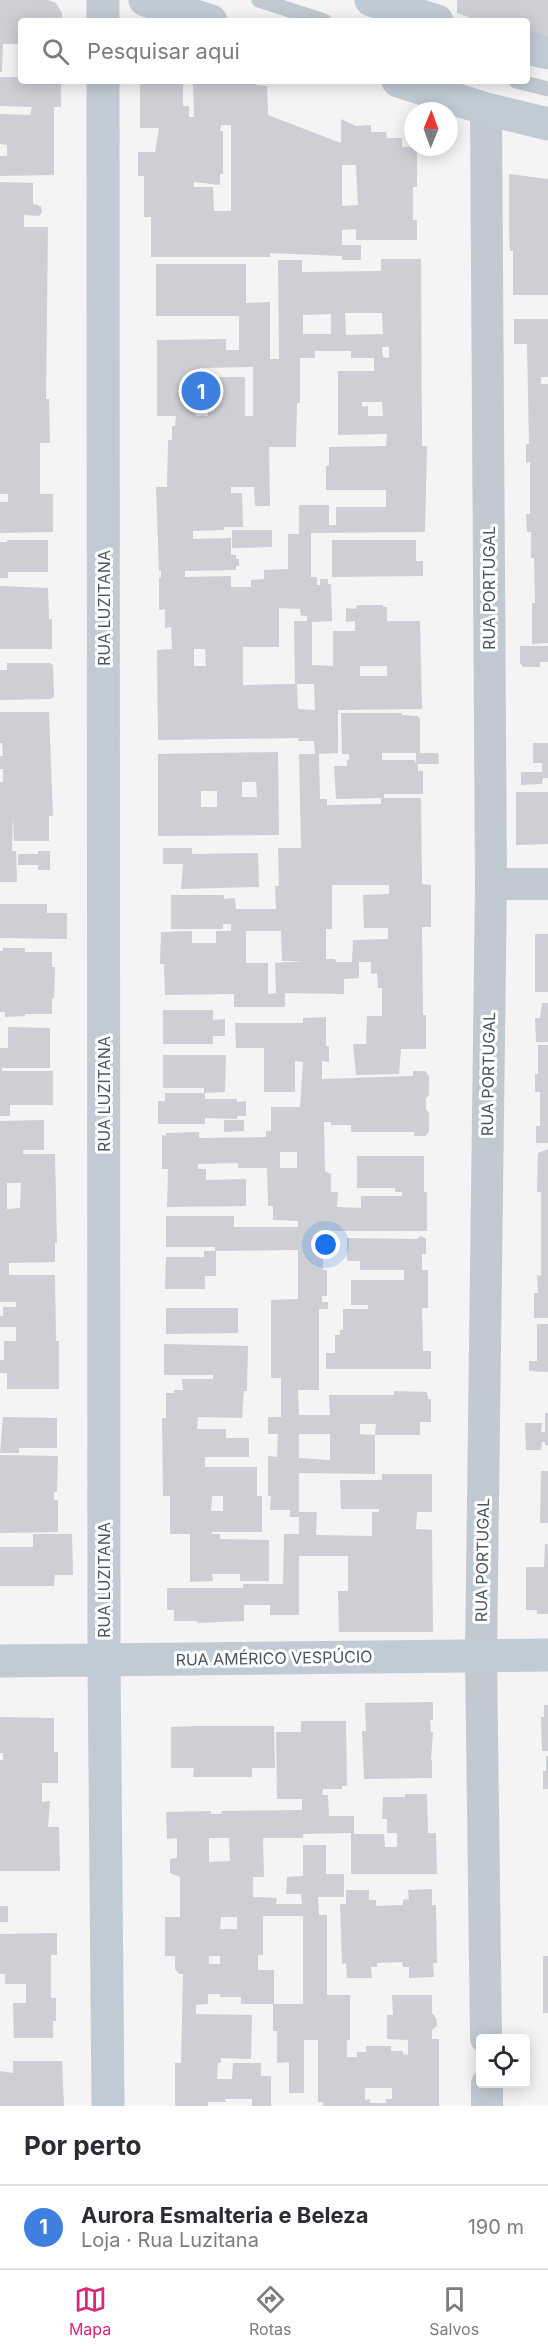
<!DOCTYPE html>
<html lang="pt">
<meta charset="utf-8">
<style>
:root{--surface:#fff;--page:#f7f7f7;--text:#2b2b33;--muted:#7c7c81;--line:#e1e1e2;--accent:#db2777}
body{margin:0;font-family:Inter,sans-serif;background:var(--page);color:var(--text)}
.controls{position:absolute;right:18px;bottom:18px;display:grid;overflow:hidden;border-radius:6px;box-shadow:0 3px 15px #0003}
.controls button{width:54px;height:54px;display:grid;place-items:center;padding:0;border:0;border-bottom:2px solid var(--line);background:var(--surface);color:var(--text);font:30px sans-serif}
.compass{position:absolute;left:404px;top:102px;width:54px;height:54px;border-radius:50%;background:var(--surface);box-shadow:0 3px 15px #0003;rotate:1deg}
.you{position:absolute;left:326px;top:1245px;width:21px;height:21px;margin:-15px;border:4px solid #fff;border-radius:50%;background:#1a73e8;box-shadow:0 0 0 9px #1a73e833}
.badge{display:grid;place-items:center;width:39px;height:39px;border-radius:50%;background:var(--accent);color:#fff;font-size:20px;font-weight:700}
.pin{position:absolute;translate:-50% -50%;border:3px solid #fff;box-shadow:0 2px 6px #0006}
.list{margin:0;padding:0;list-style:none}
h2{display:flex;justify-content:space-between;align-items:center;height:78px;margin:0;padding:0 24px;font-size:26px}
h2 small{font-size:20px;font-weight:400;color:var(--muted)}
.list li{display:grid;grid-template-columns:39px 1fr auto;gap:18px;align-items:center;box-sizing:border-box;height:84px;padding:0 24px;border-top:2px solid var(--line)}
.list b{display:block;font-size:22px;white-space:nowrap}
.list p{margin:0;font-size:20px;white-space:nowrap;color:var(--muted)}
.list em{font-size:20px;font-style:normal;color:var(--muted)}
.icon{flex:none;width:33px;height:33px;fill:none;stroke:currentColor;stroke-width:2;stroke-linecap:round;stroke-linejoin:round}
.map{position:relative;flex:none;width:548px;height:2106px;overflow:hidden}
.search{position:absolute;background:var(--surface);box-shadow:0 3px 15px #0003;left:18px;right:18px;top:18px;height:66px;display:flex;align-items:center;gap:15px;box-sizing:border-box;padding:0 21px;border-radius:6px;color:var(--muted);font-size:22px}
.sheet{height:162px;background:var(--surface)}
nav{display:flex;justify-content:space-around;align-items:center;box-sizing:border-box;height:84px;border-top:2px solid var(--line);background:var(--surface);font-size:16px;color:var(--muted)}
nav a{display:grid;justify-items:center;gap:3px}
nav .on{color:var(--accent)}
.map>svg:first-child{display:block}
</style>
<div class="map">
<svg width="548" height="2106" viewBox="0 0 548 2106">
<rect width="100%" height="100%" fill="#f5f3f3"/>
<path fill="#cdcfd5" fill-rule="evenodd" d="M0,0H48L56,3L62,13V21H21V39H18V44H3L2,72H0Z
M457,0H548V46L527,40V21H479L457,13Z
M0,77H21V81H61V107H54V175L0,176V156H7V145L0,144V114L30,115L32,107L0,106Z
M140,81H183V106H189V117H194L193,81H256V85L267,86L268,115L341,143V119L356,126L371,125V132H386L387,138H402V147H417V187H413V220H417V240H356V229L342,230V245H361V260H342V256L270,253V257H151V217H144V176H138V152H155L159,128H140ZM221,125H231V211H214L213,187H194V182L220,185V174H223V131H220ZM342,165H356L358,205L342,206Z
M509,174L548,179V295H513V251H510L509,231Z
M0,182L33,183V204L41,206L42,212L39,216L24,215V227H48L46,399H49L50,443H40V494H53V532L0,533V502H8V494H0Z
M381,259H421L422,446H427L425,532L311,533V577H317V585H320V579H328V584H331L332,621L312,622V665L333,666V631H355V621L346,622V608L356,609L357,605H383V607H387V621H420L422,709L338,710V753L319,754L320,799H327V805L381,804V798L336,799L334,766H347V760H349V754H342L341,713H402V715L418,716L420,720V753H438L439,764H418V771H423V794H384V798H421L422,884L431,885V927H422L423,1015H426V1049H401L399,1074L356,1075L353,1044H366L367,1016H382V988H378L377,973L371,974V962H359V978L344,979V994L285,993V1007H234V994L165,995L164,964H160L161,932L192,931V943H216V931H231V924H223V929H171V895H224V899L235,898L236,909H276L275,886H279L278,848H301L299,754H315L314,741H298L299,738L158,740L157,650L172,649L171,627L165,628V609L159,610V578H161V571H159L156,487H167L168,440H172V426H175L176,416H157V340L226,339V350H239V316H156V264H246V303L270,302V359H279L278,260H302V272L381,271ZM345,313H382L383,334L346,335ZM331,314V334H303V315ZM382,347H389V358L383,357ZM315,351H351V358H374V371H338V435L387,434L386,446L329,447V466H326V490H386V507H336V525H329V505H299V534H288V569L264,570V579L251,580V587H231V576L185,577V571L236,570V566H239V559H236V555H231V538L193,539V531L224,530V527H243L242,493H231V487H254L255,506H270L269,447H296L297,403H300V358H315ZM253,367V416H245V377H200V368ZM362,402H382L383,416H368V406L362,407ZM196,405H208V416H196ZM279,608L300,609L301,616H307V621H294L295,684L243,685V647H279ZM194,649H205L206,666H194ZM360,666H387V676H360ZM297,684H314L315,710L298,709ZM382,753H416V763L414,760H382ZM332,885H389V894L363,895L364,928H388V939L353,940L352,962H336L335,959H326V929H332ZM246,931H281L282,961H303L275,963L276,993L268,994V963H246Z
M514,319H548V377H541V384H548V643L532,644V603H535L534,558H531V532H527L526,514H530V462L526,463V444H529L527,344H514Z
M232,530H272V547L232,548Z
M7,540H48V572H8V578H0V542H7Z
M332,540H416V561H423V576L332,577Z
M0,586L48,588L49,619H52V649H0Z
M520,646H548V662H540V667H523L520,663Z
M7,663H50L53,665L54,696L51,699L0,700V670H7Z
M0,712H49L53,816H49V841H14L13,816L12,851H16L17,882H0V782H3V769H0V756H3L2,743H0Z
M533,743H548V778H543L542,784L521,785V772H542V763H533Z
M278,752L279,835L158,836V754ZM242,782H256L257,797H242ZM201,791H217V807H201Z
M516,792H548V844L516,845Z
M163,848H192V854L258,853L259,887L181,889L183,864H163Z
M38,851H50V870H38V865H18V854H38Z
M0,904H47V913H67V939L0,938Z
M535,934H548V992H535Z
M3,948H25V952H52V967H55L54,998H52V1014H25V1016L5,1017V1012H0V951H3Z
M542,1003H548V1042H536L535,1018H540Z
M163,1010H213V1020L225,1019V1036H213V1044H163Z
M326,1017V1046H329V1062L322,1061V1079L413,1076V1071H425L429,1076V1095L426,1098V1109L429,1113V1132L425,1136H414V1132H351V1125H331V1122H324L325,1171L331,1174V1192H338L337,1207L361,1208V1196H402V1192H395V1188H357V1156H424V1192H427V1231H324L323,1270H327V1296H322V1302H328V1309H319V1390H298L299,1415H330L329,1395H394V1391L427,1392L428,1399H431V1422H420V1435H375L376,1424H360V1434L375,1435V1474L299,1473V1512H317L316,1535L372,1536V1512H379V1509H341L340,1480H382V1474H432V1512H417L416,1529L432,1530L433,1632H339L338,1591H348V1556H299V1615H270V1605H244V1621L197,1623V1621H174V1610H167V1588H243V1584H283L284,1534H299V1517H290V1510H270L271,1496H268V1456L277,1457L278,1434H268V1417H281V1378H271V1300L298,1299V1250L216,1251V1276H205V1289H165L166,1257H204V1251H215V1247H166V1216H234V1227H298V1221L273,1220V1206H268L267,1168H238V1163L198,1164V1169H206V1180L246,1179V1206L167,1207L168,1169H162V1135L166,1136V1133L199,1132V1138L266,1137V1131H271V1107H300L303,1062L295,1061V1092H264V1048H236L235,1023H303V1018ZM280,1152H297V1168H280ZM299,1434H330V1460L299,1458Z
M8,1027L50,1028V1068H2V1071H53V1105H10V1116H0V1048H8Z
M538,1045H548V1143H536V1126H540V1092H535V1074H538Z
M163,1055H226L225,1092L205,1093V1099H237V1102L246,1101V1116H237V1119L205,1118V1124H158V1101H165V1093H204V1088H163Z
M44,1120V1150H23V1154H55L57,1243H55V1262L9,1263V1275H55L56,1341H59V1389H7V1373H0V1360H4V1341H16V1327H0V1316H3V1307H16V1302H0V1121ZM7,1183H21L20,1208L7,1209Z
M224,1120H244V1131L224,1132Z
M548,1149V1318H534V1293H538L537,1275L541,1276V1192H537L538,1153Z
M421,1236L426,1239V1254H422V1270H428V1308H422L423,1351H431V1369H326V1353H335V1335H340V1330H343V1309H368V1305H351V1280H404V1270H360V1261H347V1238L417,1239Z
M166,1308H238V1333L166,1334Z
M537,1324H548V1372L529,1371V1361H537Z
M164,1344L248,1346L247,1391H244L242,1418L198,1417L197,1429H226V1438H249V1457H205V1467H257V1496H262V1532H212V1534H220V1539L269,1540V1581H240V1574H212L213,1581L190,1582V1534H170V1496H163L162,1418H166V1393H174V1390H183L182,1379H213V1375H164ZM212,1496H223V1511H211Z
M545,1413H548V1445H545V1442H542L541,1450H526L525,1423H542L541,1432H545Z
M3,1417L57,1418V1448H19V1453H0Z
M0,1455L58,1456L57,1492H54V1500H58V1532L0,1533Z
M541,1471H548V1523H540Z
M33,1534H72L73,1575H55L54,1586H0V1547H33Z
M545,1544H548V1614H537V1610H526V1567H544Z
M433,1702V1720H430L431,1732H433L431,1760H432V1778L364,1779L362,1731H366L365,1703Z
M544,1705H548V1751H542L541,1717H544Z
M0,1717L54,1718V1752H58V1783H42V1802L50,1801L48,1827H59L60,1871H0V1760H3V1753H0Z
M301,1721H346L347,1786H342V1789H323L322,1795H328L329,1816H354V1834H384L385,1847H397V1833H387V1819H382L383,1797H405V1794H427L428,1833H436L437,1874H351V1833L303,1834V1838H263L264,1877H253V1897L277,1898L276,1904H302L301,1894H286L287,1877L303,1876V1845H326V1874H344V1897H318L319,1915H327V1995H350V2040H347V2057H357V2052H366V2046H391V2051H403V2054L408,2055V2040L387,2039V2015H393L392,1995H432V2013L436,2018L437,2026L432,2030V2039H439V2106H323V2102H318V2040H304V2093H289V2062L277,2063V2031H273V2004H303V1916H263V1955H258V1970H274V2004H241V1997H220V1994H208V2004L196,2005V2014L252,2015L251,2059L221,2058V2063H218L217,2079H232L233,2063H261V2076H271V2106H252V2099H225L226,2102H208V2106H175V2063H181L183,1974H179L175,1969V1956H165V1917H180V1877L170,1873V1859L177,1858V1838L167,1839L166,1812L211,1811V1814H221L222,1811L302,1810V1799H277L276,1732H301ZM209,1838H229L230,1861L209,1862ZM221,1917H237V1929H220ZM209,1956H220V1964H209ZM365,2088H392V2099H386V2103H370V2099L365,2100Z
M197,1726H274L275,1768H252V1777H193L194,1768H171V1727Z
M546,1756H548V1789H543V1771H546Z
M432,1889V1905H436L437,1963H433L434,1977L409,1978V1967H403L402,1962L377,1963V1967H371L372,1978H347L346,1963L342,1964L340,1904H346V1890H369V1900H376V1906L403,1905V1900L409,1899L408,1890Z
M0,1906H8V1922H0Z
M57,1933V1955H51V1998H56V2021H53V2038H14L13,2003H26V1984H5V1974H0V1934Z
M543,1956H548V2013H543Z
M13,2061H62L64,2106H0V2071L13,2073Z"/>
<g fill="none" stroke-linecap="round" stroke-linejoin="round">
<path stroke="#c1cad2" stroke-width="15" d="M259,0L324,21
M516,81L548,89"/>
<path stroke="#c1cad2" stroke-width="32" d="M486,109L491,884L481,1655L486,2038
M491,884H548
M487,2084V2106"/>
<path stroke="#c1cbd6" stroke-width="33" d="M103,0V21
M145,0L211,21
M371,0L437,21
M527,48L548,53
M103,81L104,1660L108,2106
M398,81L486,109L548,124
M0,1661L548,1655"/>
</g>
<g text-anchor="middle" dominant-baseline="central" stroke-width="6" stroke-linejoin="round" paint-order="stroke">
<g font-size="16" fill="#4a5661" stroke="#fff">
<text transform="translate(489 588) rotate(-90)">RUA PORTUGAL</text>
<text transform="translate(104 608) rotate(-90)">RUA LUZITANA</text>
<text transform="translate(488 1074) rotate(-89)">RUA PORTUGAL</text>
<text transform="translate(104 1094) rotate(-90)">RUA LUZITANA</text>
<text transform="translate(482 1560) rotate(-89)">RUA PORTUGAL</text>
<text transform="translate(104 1580) rotate(-90)">RUA LUZITANA</text>
<text transform="translate(274 1658) rotate(-1)">RUA AMÉRICO VESPÚCIO</text>
</g>
</g>
</svg>
<div class="controls">
<button><svg class="icon" aria-label="locate" viewBox="0 0 24 24"><circle cx="12" cy="12" r="6"/><path d="M12 2v4M12 18v4M2 12h4M18 12h4"/></svg></button>
</div>
<svg class="compass" viewBox="-18 -18 36 36"><path d="M0-13l5 13h-10z" fill="#e53935"/><path d="M0 13l5-13h-10z" fill="#7c7c81"/></svg>
<div class="you"></div>
<div class="pin badge" style="left:201px;top:391px;background:#3f7fe0">1</div>
<div class="search"><svg class="icon" aria-label="search" viewBox="0 0 24 24"><circle cx="10" cy="10" r="6"/><path d="M15 15l6 6"/></svg>Pesquisar aqui</div>
</div>
<section class="sheet">
<h2>Por perto<small></small></h2>
<ul class="list">
<li><span class="badge" style="background:#3f7fe0">1</span><div><b>Aurora Esmalteria e Beleza</b><p>Loja · Rua Luzitana</p></div><em>190 m</em></li>
</ul>
</section>
<nav>
<a class="on"><svg class="icon" aria-label="map" viewBox="0 0 24 24"><path d="M3 6l6-2 6 2 6-2v14l-6 2-6-2-6 2zM9 4v14M15 6v14"/></svg>Mapa</a>
<a><svg class="icon" aria-label="directions" viewBox="0 0 24 24"><path d="M12 3l9 9-9 9-9-9zM9 14v-3h6M13 9l2 2-2 2"/></svg>Rotas</a>
<a><svg class="icon" aria-label="saved" viewBox="0 0 24 24"><path d="M7 4h10v16l-5-4-5 4z"/></svg>Salvos</a>
</nav>
